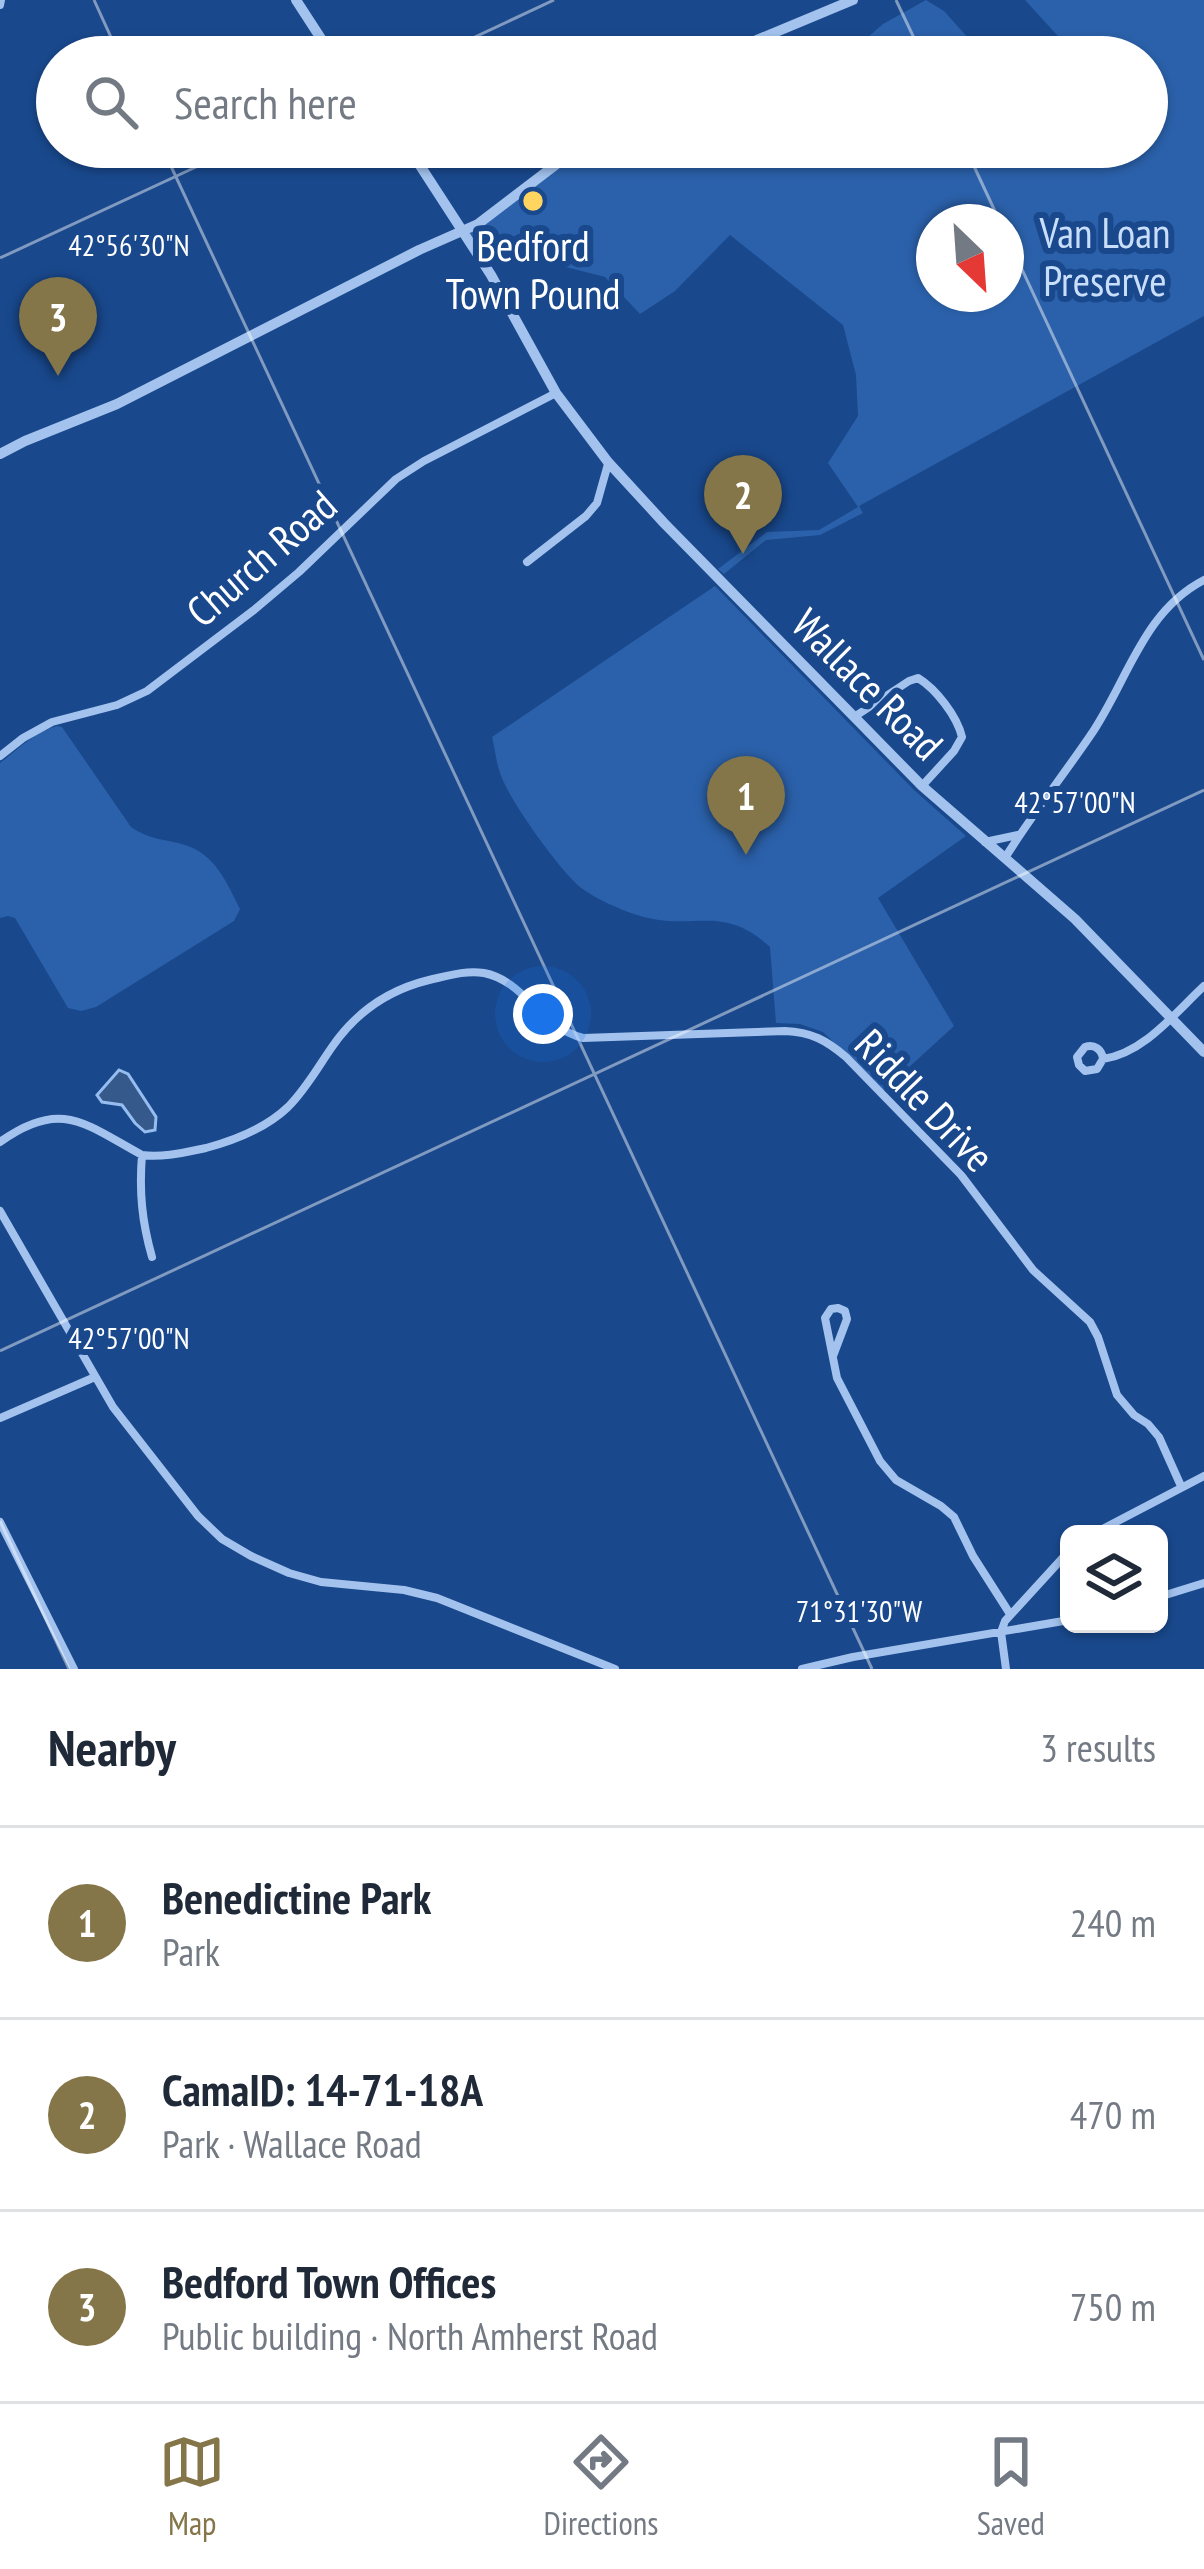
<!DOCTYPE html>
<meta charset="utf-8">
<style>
:root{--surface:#fff;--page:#f6f6f7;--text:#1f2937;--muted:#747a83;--line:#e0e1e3;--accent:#847649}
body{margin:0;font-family:"PT Sans Narrow",sans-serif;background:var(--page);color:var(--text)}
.controls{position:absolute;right:36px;bottom:36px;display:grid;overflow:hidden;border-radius:18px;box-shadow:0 3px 9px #0004}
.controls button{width:108px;height:108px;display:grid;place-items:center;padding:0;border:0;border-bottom:3px solid var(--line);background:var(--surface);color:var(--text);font:60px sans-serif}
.compass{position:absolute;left:916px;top:204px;width:108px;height:108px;border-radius:50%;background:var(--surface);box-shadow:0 3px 9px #0004;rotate:155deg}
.you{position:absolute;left:543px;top:1014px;width:42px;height:42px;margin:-30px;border:9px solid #fff;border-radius:50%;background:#1a73e8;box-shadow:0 0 0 18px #1a73e833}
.badge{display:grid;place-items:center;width:78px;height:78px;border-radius:50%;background:var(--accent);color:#fff;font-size:39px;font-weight:700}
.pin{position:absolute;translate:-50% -99px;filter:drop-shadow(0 3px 6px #0008)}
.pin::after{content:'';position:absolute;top:63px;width:42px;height:36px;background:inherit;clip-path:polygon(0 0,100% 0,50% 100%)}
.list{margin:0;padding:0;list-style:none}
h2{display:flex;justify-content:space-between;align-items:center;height:156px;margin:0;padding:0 48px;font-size:51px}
h2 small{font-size:39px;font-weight:400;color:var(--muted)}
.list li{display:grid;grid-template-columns:78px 1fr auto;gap:36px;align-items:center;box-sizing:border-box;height:192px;padding:0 48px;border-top:3px solid var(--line)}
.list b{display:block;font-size:45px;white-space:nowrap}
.list p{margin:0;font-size:39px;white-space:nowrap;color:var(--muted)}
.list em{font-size:39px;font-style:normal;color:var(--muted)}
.icon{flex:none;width:66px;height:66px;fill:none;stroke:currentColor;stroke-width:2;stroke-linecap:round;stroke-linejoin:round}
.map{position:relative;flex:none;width:1204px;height:1669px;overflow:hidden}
.search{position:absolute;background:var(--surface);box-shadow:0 3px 9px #0004;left:36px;right:36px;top:36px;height:132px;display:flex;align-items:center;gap:30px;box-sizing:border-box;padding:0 42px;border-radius:66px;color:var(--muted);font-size:45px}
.sheet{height:732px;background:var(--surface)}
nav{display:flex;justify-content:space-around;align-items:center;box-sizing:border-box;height:168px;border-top:3px solid var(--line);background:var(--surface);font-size:33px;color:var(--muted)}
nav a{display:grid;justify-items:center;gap:6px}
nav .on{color:var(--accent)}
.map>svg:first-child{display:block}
</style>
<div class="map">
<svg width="1204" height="1669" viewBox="0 0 1204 1669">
<rect width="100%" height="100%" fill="#19488c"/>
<path fill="#2b61aa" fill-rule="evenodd" d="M926,0L944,11L985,57H845L883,24Z
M1025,0H1204V316L859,506L863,513L820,535L766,540L724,574L718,569L767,532L819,530L858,507L828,463L858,416L856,375L843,325L730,235L675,291L640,314L605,277L511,253L499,240L487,260L470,233L505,210L584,147H1147V57H1077ZM934,222H1006V294H934Z
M715,586L914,790L966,836L878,898L954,1026L883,1091L823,1032L800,1024L776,1023L770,947C724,905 698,929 648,918C627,913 597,900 580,887C558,868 509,800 500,773C496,762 495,749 492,737Z
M57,726L62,727L131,827C152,841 162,838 185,845C215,854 227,883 240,909L234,921L96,1007L81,1011L68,1008L15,918L8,916L0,918V763C18,749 35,732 57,726Z"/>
<path fill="#36598b" stroke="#96bdf0" stroke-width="3" d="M119,1070L128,1074L156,1117L155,1130L145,1132L135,1123L122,1105L102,1102L97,1095Z"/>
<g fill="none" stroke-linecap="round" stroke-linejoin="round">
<path stroke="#a3c3ee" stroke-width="8" d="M0,5L1,0
M527,562L586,516L597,503L608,464
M854,717L909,681L918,678C936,689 957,716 962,737L954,751L922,786
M0,756L23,738L52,722L117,705L147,691L254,610L299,572L396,479L424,461L556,393
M985,842L1018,835
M1005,858C1031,816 1062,777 1090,736C1127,683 1142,612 1204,580
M1103,1059C1102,1049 1094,1044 1085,1047L1077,1057L1079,1065L1085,1071L1097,1069L1103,1059C1144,1053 1175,1013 1204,986
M0,1142C61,1098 85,1124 142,1155C163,1158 186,1152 206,1148C236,1140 266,1128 288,1107C306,1089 318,1067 332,1047C356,1012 388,990 429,980C447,976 465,970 484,973C525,981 540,1027 583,1038L785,1031C811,1032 826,1040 846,1057L961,1175L1033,1270L1090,1322L1098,1337L1117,1395L1134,1415L1148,1424L1159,1437L1181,1486
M142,1155C139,1192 142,1222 152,1257
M0,1211L113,1407L198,1516L222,1539L251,1556L289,1573L321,1582L404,1590L437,1598L615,1669
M833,1356L847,1319L845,1311L838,1308L831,1309L825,1318L837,1378L880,1461L896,1480L941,1506L954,1517L973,1556L1010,1614
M0,1418L95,1377
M0,1522L74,1669
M1093,1534L1204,1476
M1159,1597L1204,1583
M802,1669L853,1657L1069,1620
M1006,1669L1001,1632L1005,1621L1069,1551"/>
<path stroke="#a3c3ee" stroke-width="10" d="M296,0L333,57
M716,57L853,0
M408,147L491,275L556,393L608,462L664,523L922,786L1075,919L1204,1052
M0,454L25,441L117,404L419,250L478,224L579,147"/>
</g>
<path fill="none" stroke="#fff" stroke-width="3" stroke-opacity="0.45" d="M94,0L120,57M896,0L923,57M432,57L554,0M162,147L872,1669M965,147L1000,222M1006,235L1204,660M0,258L239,147M0,1351L1204,790M0,1521L69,1669"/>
<circle fill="#ffd560" stroke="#19488c" stroke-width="4.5" cx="533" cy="201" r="12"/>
<g text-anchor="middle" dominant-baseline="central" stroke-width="12" stroke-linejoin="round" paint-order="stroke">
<g font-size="42" fill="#c9defa" stroke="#19488c">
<text x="1105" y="232">Van Loan<tspan x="1105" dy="48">Preserve</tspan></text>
</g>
<g font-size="42" fill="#fff" stroke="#19488c">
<text x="533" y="245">Bedford<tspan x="533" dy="48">Town Pound</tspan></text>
</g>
<g font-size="42" fill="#fff" stroke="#19488c">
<text transform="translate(261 558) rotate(-41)">Church Road</text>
<text transform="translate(868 684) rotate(45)">Wallace Road</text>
<text transform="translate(925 1100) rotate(46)">Riddle Drive</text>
</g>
</g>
<g font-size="30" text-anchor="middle" fill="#fff" stroke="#19488c" stroke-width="12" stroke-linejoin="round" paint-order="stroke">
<text x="129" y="256">42°56'30"N</text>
<text x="1075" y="813">42°57'00"N</text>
<text x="129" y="1349">42°57'00"N</text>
<text x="859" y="1622">71°31'30"W</text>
</g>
</svg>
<div class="controls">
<button><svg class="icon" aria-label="layers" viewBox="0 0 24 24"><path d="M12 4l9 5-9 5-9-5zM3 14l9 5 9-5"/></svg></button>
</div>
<svg class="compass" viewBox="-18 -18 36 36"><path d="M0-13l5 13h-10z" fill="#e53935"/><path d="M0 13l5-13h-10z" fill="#747a83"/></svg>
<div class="you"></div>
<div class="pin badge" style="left:746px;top:855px">1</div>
<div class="pin badge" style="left:743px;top:554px">2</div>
<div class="pin badge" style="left:58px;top:376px">3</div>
<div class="search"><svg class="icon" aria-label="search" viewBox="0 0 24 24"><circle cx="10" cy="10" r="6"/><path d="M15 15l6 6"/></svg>Search here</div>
</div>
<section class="sheet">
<h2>Nearby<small>3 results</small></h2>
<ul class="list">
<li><span class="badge">1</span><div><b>Benedictine Park</b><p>Park</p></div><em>240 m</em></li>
<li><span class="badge">2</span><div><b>CamaID: 14-71-18A</b><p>Park · Wallace Road</p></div><em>470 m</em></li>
<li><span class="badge">3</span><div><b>Bedford Town Offices</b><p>Public building · North Amherst Road</p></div><em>750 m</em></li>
</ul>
</section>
<nav>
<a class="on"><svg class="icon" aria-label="map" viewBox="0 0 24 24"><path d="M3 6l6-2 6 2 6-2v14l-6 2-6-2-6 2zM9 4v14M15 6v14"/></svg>Map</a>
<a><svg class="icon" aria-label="directions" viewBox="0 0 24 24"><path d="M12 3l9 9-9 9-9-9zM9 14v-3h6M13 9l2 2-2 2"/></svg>Directions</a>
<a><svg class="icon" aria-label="saved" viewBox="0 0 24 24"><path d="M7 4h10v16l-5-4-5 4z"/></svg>Saved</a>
</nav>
